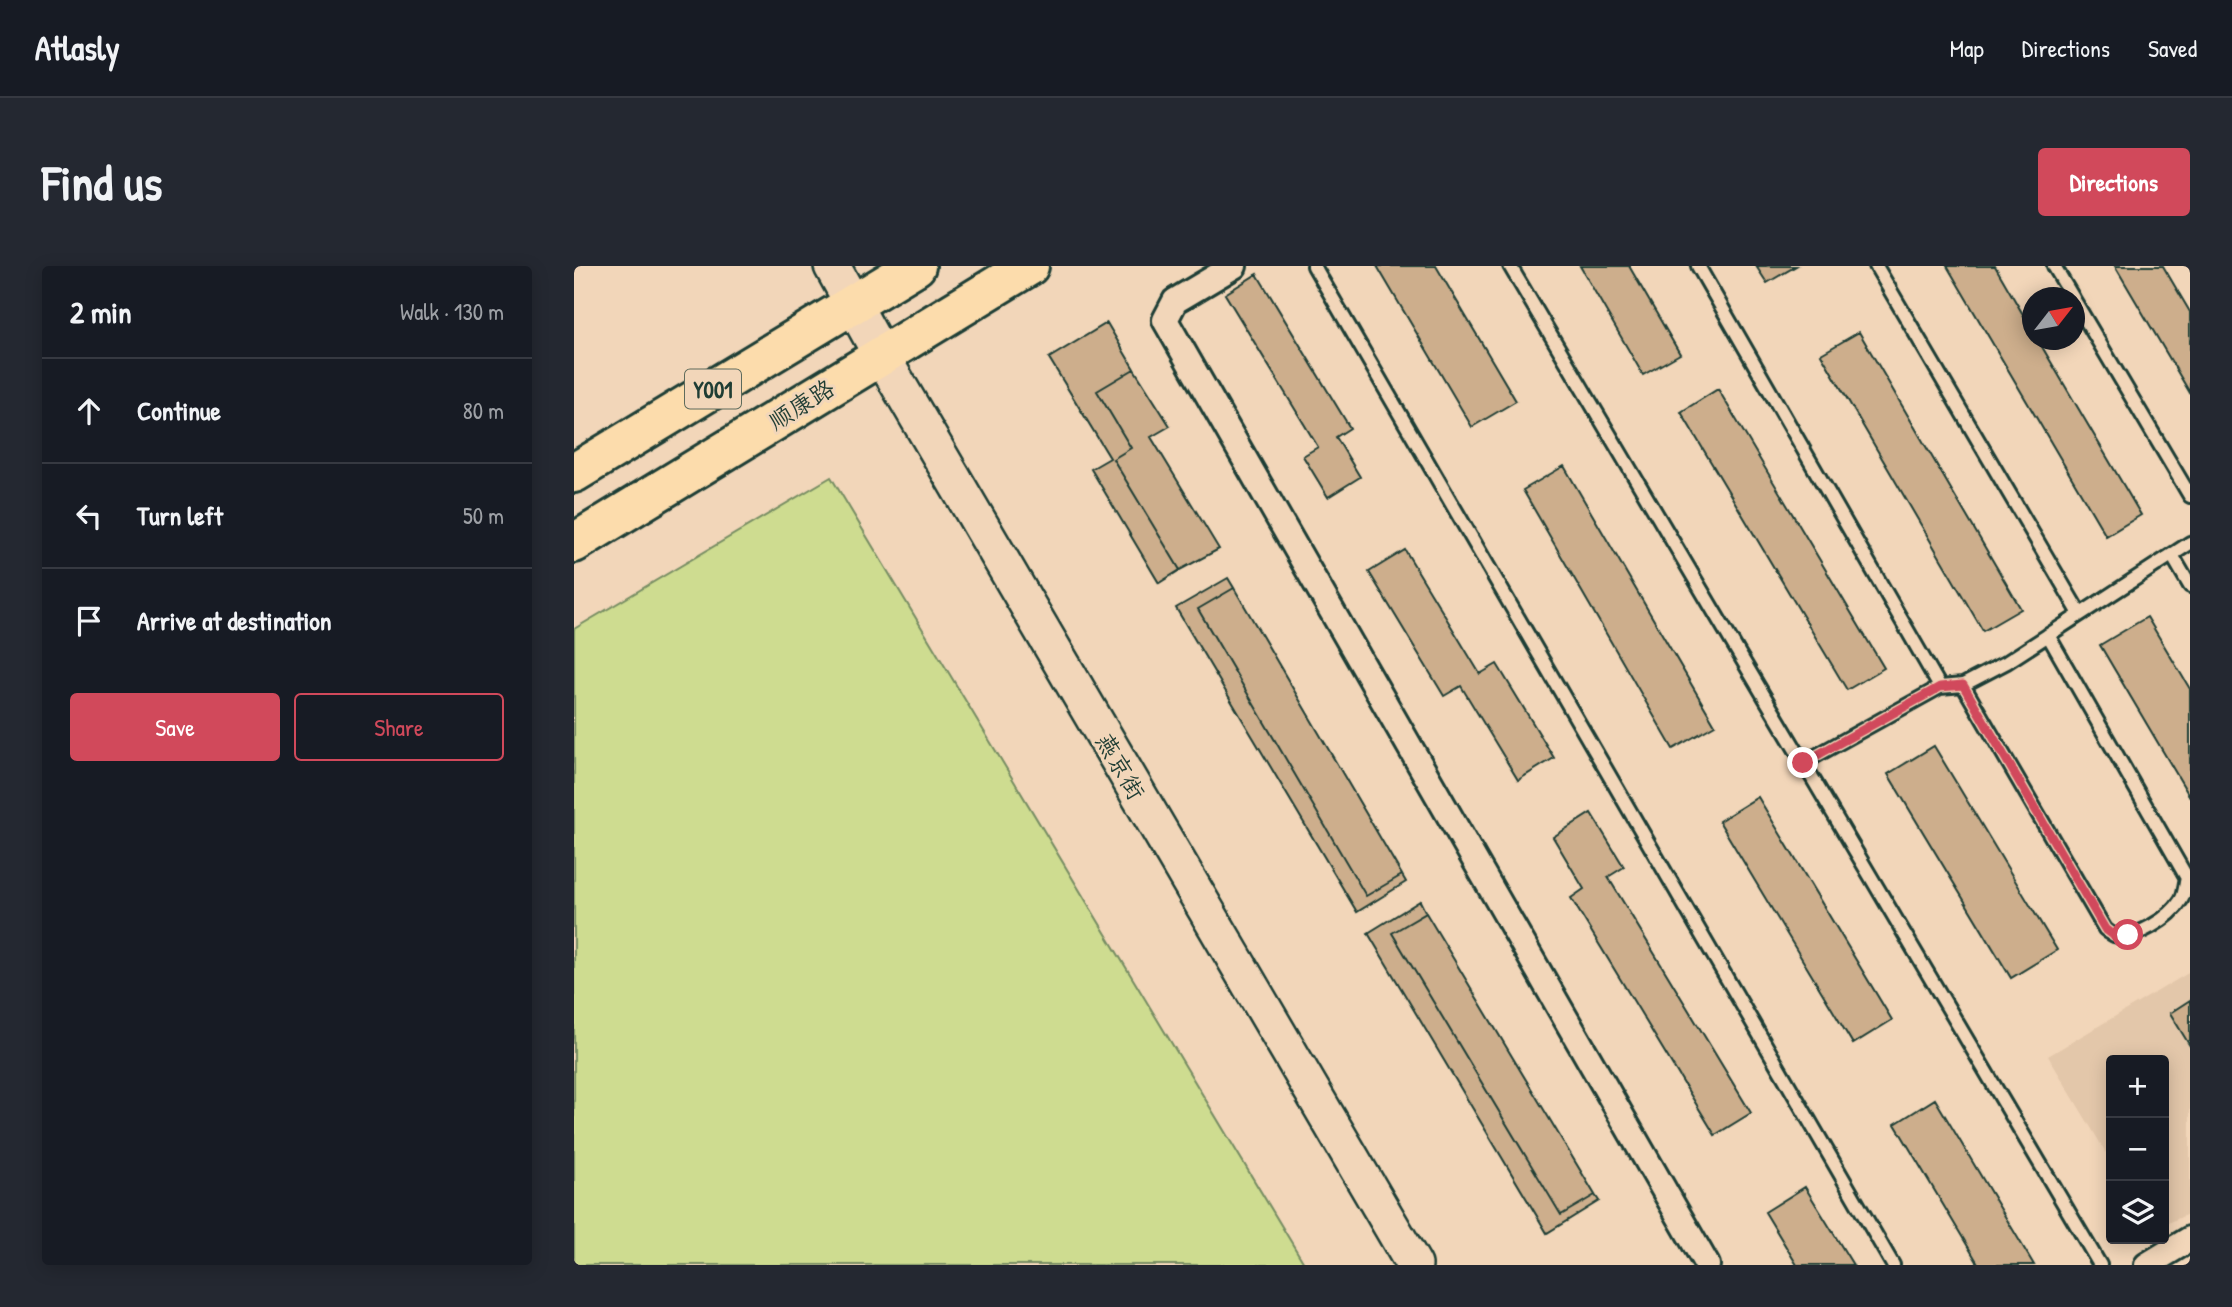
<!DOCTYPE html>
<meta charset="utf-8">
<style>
:root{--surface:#171b24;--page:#242831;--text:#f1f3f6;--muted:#9ea1a6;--line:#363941;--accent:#d1495b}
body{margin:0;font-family:"Patrick Hand","LXGW WenKai TC",sans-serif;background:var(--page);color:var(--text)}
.controls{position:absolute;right:21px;bottom:21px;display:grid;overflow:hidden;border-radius:7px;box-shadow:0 4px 18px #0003}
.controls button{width:63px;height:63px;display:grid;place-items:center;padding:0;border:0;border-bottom:2px solid var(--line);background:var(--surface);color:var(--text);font:35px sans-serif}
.compass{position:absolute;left:1448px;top:21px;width:63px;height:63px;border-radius:50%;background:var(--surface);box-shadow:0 4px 18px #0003;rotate:59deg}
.stop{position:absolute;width:21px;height:21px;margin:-16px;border:5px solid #d1495b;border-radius:50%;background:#fff}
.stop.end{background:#d1495b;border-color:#fff;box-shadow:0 2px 7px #0008}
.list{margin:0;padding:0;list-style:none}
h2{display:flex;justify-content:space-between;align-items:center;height:91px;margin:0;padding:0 28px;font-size:30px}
h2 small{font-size:23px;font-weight:400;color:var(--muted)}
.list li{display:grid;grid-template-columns:46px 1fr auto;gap:21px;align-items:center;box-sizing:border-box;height:105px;padding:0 28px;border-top:2px solid var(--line)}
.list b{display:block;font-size:26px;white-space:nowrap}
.list em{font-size:23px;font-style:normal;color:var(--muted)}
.actions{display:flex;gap:14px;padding:21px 28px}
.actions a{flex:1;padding:16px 0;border:2px solid var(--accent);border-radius:7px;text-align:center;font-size:24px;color:var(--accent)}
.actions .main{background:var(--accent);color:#fff}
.icon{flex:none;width:38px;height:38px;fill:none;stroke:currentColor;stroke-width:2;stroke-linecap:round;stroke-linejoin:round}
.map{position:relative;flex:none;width:1616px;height:999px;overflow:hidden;border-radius:7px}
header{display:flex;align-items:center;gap:42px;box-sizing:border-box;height:98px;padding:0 35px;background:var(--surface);border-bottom:2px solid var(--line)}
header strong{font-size:33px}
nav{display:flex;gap:38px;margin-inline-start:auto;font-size:24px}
.intro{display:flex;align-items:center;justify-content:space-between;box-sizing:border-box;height:168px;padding:0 42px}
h1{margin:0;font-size:49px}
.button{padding:18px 32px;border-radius:7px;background:var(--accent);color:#fff;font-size:24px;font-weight:700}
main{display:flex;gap:42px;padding:0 42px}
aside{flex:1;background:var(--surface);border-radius:7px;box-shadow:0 4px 18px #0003}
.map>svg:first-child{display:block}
</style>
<header>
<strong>Atlasly</strong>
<nav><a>Map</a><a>Directions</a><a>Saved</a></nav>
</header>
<div class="intro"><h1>Find us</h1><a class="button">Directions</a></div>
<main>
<aside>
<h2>2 min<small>Walk · 130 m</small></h2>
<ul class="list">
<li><svg class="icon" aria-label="ahead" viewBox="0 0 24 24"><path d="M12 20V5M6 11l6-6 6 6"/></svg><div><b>Continue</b></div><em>80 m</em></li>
<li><svg class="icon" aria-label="left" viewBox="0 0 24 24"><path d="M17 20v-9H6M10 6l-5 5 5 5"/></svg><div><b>Turn left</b></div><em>50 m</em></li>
<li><svg class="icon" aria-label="arrive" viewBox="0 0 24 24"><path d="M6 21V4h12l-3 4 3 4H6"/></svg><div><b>Arrive at destination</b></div></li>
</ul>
<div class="actions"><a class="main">Save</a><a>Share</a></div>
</aside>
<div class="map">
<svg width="1616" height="999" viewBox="0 0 1616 999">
<rect width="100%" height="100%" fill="#f2d6b9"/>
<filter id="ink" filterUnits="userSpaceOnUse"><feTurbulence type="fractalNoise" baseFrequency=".0143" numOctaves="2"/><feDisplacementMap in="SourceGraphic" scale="14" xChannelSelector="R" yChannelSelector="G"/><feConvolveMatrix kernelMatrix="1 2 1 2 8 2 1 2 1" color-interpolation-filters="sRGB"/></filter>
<g filter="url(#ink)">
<path fill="#e3c7aa" d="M1616,706V947L1590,959V794H1537V895L1474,790Z"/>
<path fill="#cedc90" stroke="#768c62" stroke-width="2" d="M257,211L731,999H0V363Z"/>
<path fill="#cdae8c" stroke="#1f3d34" stroke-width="2" d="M803,0H862L942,135L898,161Z
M1006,0H1055L1106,88L1069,109Z
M1182,0H1222L1193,17Z
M1373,0H1421L1458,64V74H1464L1567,249L1532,270Z
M1541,0H1589L1616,46V127Z
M683,8L776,162L762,171L786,211L754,231L729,190L744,181L651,28Z
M533,57L560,103L523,125L557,182L539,193L606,304L585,317L517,203L536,192L475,92Z
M1285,66L1447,343L1409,365L1247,88Z
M560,103L596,160L577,171L645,283L606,304L539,193L557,182L523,125Z
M1144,123L1310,402L1273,424L1107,146Z
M990,200L1141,459L1099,483L949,224Z
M831,284L906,408L923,398L980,492L944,514L887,420L870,430L795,306Z
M654,312L660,322L624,343L792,630L828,609L832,616L783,646L602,342Z
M660,322L828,609L792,630L624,343Z
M1573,351L1616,423V531L1526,379Z
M1360,480L1483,684L1437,712L1314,508Z
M1184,531L1318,754L1279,778L1145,555Z
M1017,547L1050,601L1034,611L1177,847L1141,869L997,632L1010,623L979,571Z
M846,635L852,647L818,667L987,949L1021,929L1025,935L973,967L794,667Z
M852,647L1021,929L987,949L818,667Z
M1616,734V780L1596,747Z
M1361,833L1460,999H1405L1321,858Z
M1231,921L1279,999H1223L1191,946Z"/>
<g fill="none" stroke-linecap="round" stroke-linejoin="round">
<defs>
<path id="service" d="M740,0L1319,999
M936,0L1526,999
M1124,0L1366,421
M1302,0L1506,348
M1480,0L1499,32
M1500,34L1616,230
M1598,289L1616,320
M1389,419L1531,663C1532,664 1538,668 1540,669C1561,675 1597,651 1607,634C1611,628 1611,619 1613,612L1474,369
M1229,497L1366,421L1389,419L1433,396L1616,277"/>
<path id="minor" d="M660,0L601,35L591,54L1133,999
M1573,999L1616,973"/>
<path id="secondary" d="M258,0L307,89L840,999"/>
<path id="primary" d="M0,207L342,0
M0,277L455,0"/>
</defs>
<use href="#service" stroke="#1f3d34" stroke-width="18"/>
<use href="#minor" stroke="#1f3d34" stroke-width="30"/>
<use href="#secondary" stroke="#1f3d34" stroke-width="40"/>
<use href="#primary" stroke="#1f3d34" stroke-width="44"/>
<use href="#service" stroke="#f2d6b9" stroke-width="12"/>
<use href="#minor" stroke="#f2d6b9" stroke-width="24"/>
<use href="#secondary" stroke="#f2d6b9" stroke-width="35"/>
<use href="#primary" stroke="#fcdcac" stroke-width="38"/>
</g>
</g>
<g fill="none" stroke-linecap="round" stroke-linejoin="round" filter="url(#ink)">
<path stroke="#d1495b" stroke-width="9" d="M1229,497L1366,421L1389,419L1531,663L1539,669H1554"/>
</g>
<g text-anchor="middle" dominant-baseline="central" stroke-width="6" stroke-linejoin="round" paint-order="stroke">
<rect fill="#f2d6b9" stroke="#5e6b5c" stroke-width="2" x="111" y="103.5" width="56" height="39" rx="5"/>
<g font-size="23" font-weight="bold" fill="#1f3d34">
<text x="139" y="123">Y001</text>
</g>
<g font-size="24" fill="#1f3d34" stroke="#f2d6b9">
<text transform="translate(227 138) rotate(-32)">顺康路</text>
<text transform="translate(547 500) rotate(60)">燕京街</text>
</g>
</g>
</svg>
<div class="controls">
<button>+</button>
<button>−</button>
<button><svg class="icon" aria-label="layers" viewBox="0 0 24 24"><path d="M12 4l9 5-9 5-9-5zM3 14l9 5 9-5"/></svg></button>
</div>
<svg class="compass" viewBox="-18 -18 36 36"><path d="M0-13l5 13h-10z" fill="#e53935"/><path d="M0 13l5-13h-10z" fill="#9ea1a6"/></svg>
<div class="stop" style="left:1554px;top:669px"></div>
<div class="stop end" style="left:1229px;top:497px"></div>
</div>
</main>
